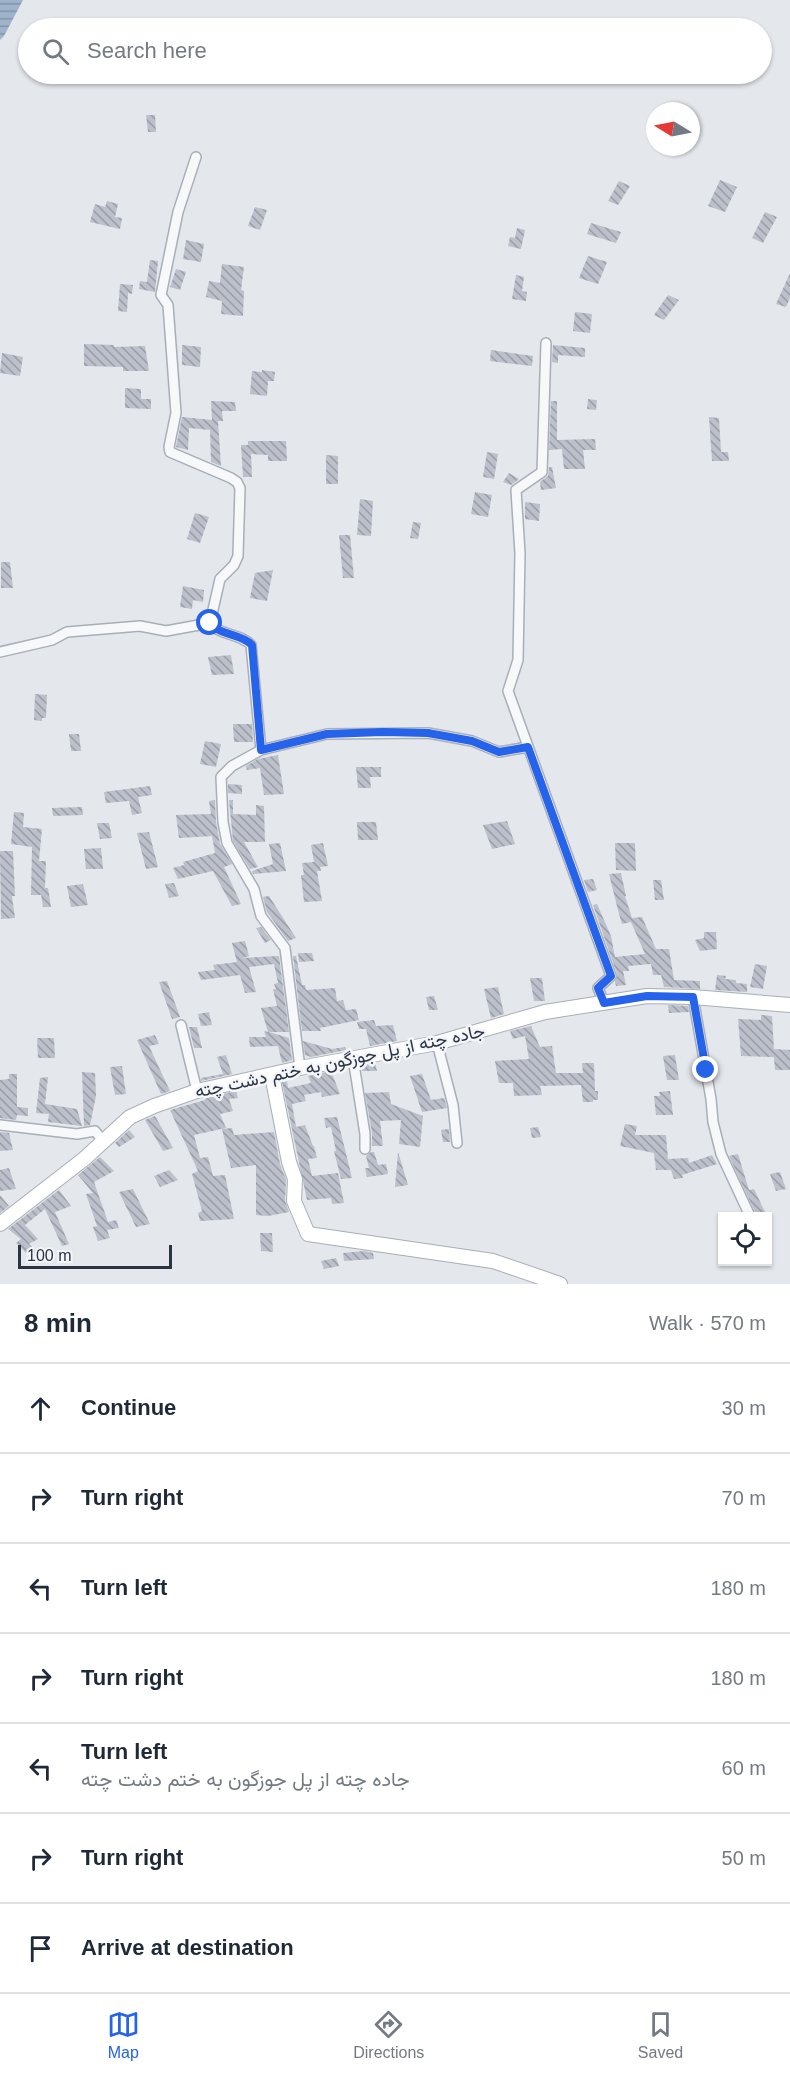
<!DOCTYPE html>
<meta charset="utf-8">
<style>
:root{--surface:#fff;--page:#f2f2f3;--text:#1f2937;--muted:#747a83;--line:#e0e1e3;--accent:#2563eb}
body{margin:0;font-family:Arial,Vazirmatn,sans-serif;background:var(--page);color:var(--text)}
.controls{position:absolute;right:18px;bottom:18px;display:grid;overflow:hidden;border-radius:0px;box-shadow:0 2px 4px #0004}
.controls button{width:54px;height:54px;display:grid;place-items:center;padding:0;border:0;border-bottom:2px solid var(--line);background:var(--surface);color:var(--text);font:30px sans-serif}
.compass{position:absolute;left:646px;top:102px;width:54px;height:54px;border-radius:50%;background:var(--surface);box-shadow:0 2px 4px #0004;rotate:280deg}
.scale{position:absolute;left:18px;bottom:15px;width:154px;box-sizing:border-box;padding-left:6px;border:3px solid #2b3445;border-top:0;font-size:16px;line-height:21px;white-space:nowrap;color:#2b3445;-webkit-text-stroke:4px #f4f6f9;paint-order:stroke}
.stop{position:absolute;width:18px;height:18px;margin:-14px;border:4px solid #2563eb;border-radius:50%;background:#fff}
.stop.end{background:#2563eb;border-color:#fff;box-shadow:0 2px 6px #0008}
.list{margin:0;padding:0;list-style:none}
h2{display:flex;justify-content:space-between;align-items:center;height:78px;margin:0;padding:0 24px;font-size:26px}
h2 small{font-size:20px;font-weight:400;color:var(--muted)}
.list li{display:grid;grid-template-columns:39px 1fr auto;gap:18px;align-items:center;box-sizing:border-box;height:90px;padding:0 24px;border-top:2px solid var(--line)}
.list b{display:block;font-size:22px;white-space:nowrap}
.list p{margin:0;font-size:20px;white-space:nowrap;color:var(--muted)}
.list em{font-size:20px;font-style:normal;color:var(--muted)}
.icon{flex:none;width:33px;height:33px;fill:none;stroke:currentColor;stroke-width:2;stroke-linecap:round;stroke-linejoin:round}
.map{position:relative;flex:none;width:790px;height:1284px;overflow:hidden}
.search{position:absolute;background:var(--surface);box-shadow:0 2px 4px #0004;left:18px;right:18px;top:18px;height:66px;display:flex;align-items:center;gap:15px;box-sizing:border-box;padding:0 21px;border-radius:33px;color:var(--muted);font-size:22px}
.sheet{height:708px;background:var(--surface)}
nav{display:flex;justify-content:space-around;align-items:center;box-sizing:border-box;height:84px;border-top:2px solid var(--line);background:var(--surface);font-size:16px;color:var(--muted)}
nav a{display:grid;justify-items:center;gap:3px}
nav .on{color:var(--accent)}
.map>svg:first-child{display:block}
</style>
<div class="map">
<svg width="790" height="1284" viewBox="0 0 790 1284">
<defs>
<pattern id="water-rules" width="6" height="5" patternUnits="userSpaceOnUse" patternTransform="scale(1.5)"><rect width="6" height="5" fill="#9fb4cc"/><path d="M0 2.5h6" fill="none" stroke="#8293a7"/></pattern>
<pattern id="building-back-hatch" width="6" height="6" patternUnits="userSpaceOnUse" patternTransform="scale(1.5)"><rect width="6" height="6" fill="#bbc0ca"/><path d="M-1 5l2 2M0 0l6 6M5-1l2 2" fill="none" stroke="#989da6"/></pattern>
</defs>
<rect width="100%" height="100%" fill="#e4e7ec"/>
<path fill="url(#water-rules)" d="M0,0H23L4,36L0,40Z"/>
<path fill="url(#building-back-hatch)" d="M146,115H155L156,132H148Z
M720,180L737,187L725,212L708,206Z
M619,181L630,186L618,205L608,201Z
M107,201L118,204L115,217L122,218L120,229L90,222L95,204L105,207Z
M255,207L267,210L260,230L248,226Z
M765,212L777,217L763,243L752,238Z
M591,223L621,232L616,243L587,234Z
M517,228L525,230L521,249L508,246L510,237L515,238Z
M186,240L204,244L201,262L183,259Z
M588,256L607,262L598,284L579,278Z
M150,260L158,261L155,292L139,289L140,281L147,282Z
M222,264L244,267L241,290L244,291L243,316L221,314L222,301L206,297L209,281L220,283Z
M176,269L186,272L180,290L170,287Z
M790,273V298L786,307L776,304Z
M516,275L524,277L522,291L527,292L526,301L512,299Z
M120,284L133,285L132,294L128,293L127,312L118,311Z
M668,295L679,300L664,320L654,315Z
M575,312L592,314L590,333L573,331Z
M84,344L114,345V347L145,346L149,371H123V367L84,366Z
M182,345L201,347L200,367L182,365Z
M553,345L585,348V357L558,355V363L552,362Z
M491,350L533,356L532,366L490,361Z
M2,353L23,357L20,376L0,373Z
M262,370L275,372L274,381H268L267,396L250,394L252,371L262,372Z
M125,388L141,389V399H151V409L125,408Z
M588,399L597,400L596,410L587,409Z
M211,401L235,402L236,411H222L223,421H218L221,466L211,462L210,430L189,428L188,450L176,447L182,417L212,420Z
M551,401H557V440L595,439L596,450H583L585,469H564L562,449L549,450Z
M709,417L719,418L721,452H728L729,461H712Z
M248,441H286L287,461H268V455L251,454L252,477H243L241,445H248Z
M487,452L498,454L494,479L483,477Z
M326,455L338,456V484H326Z
M549,467H552L556,488L541,490L540,482L548,476Z
M509,473L519,479L511,485L503,482Z
M475,492L492,495L488,517L471,514Z
M360,499L373,501L371,536L357,535Z
M525,502L540,504L539,521L525,519Z
M195,513L209,517L200,543L187,539Z
M413,522L421,523L418,539L410,538Z
M339,535H350L354,578H343Z
M1,562H10L13,588H1Z
M273,570L267,601L250,598L255,573Z
M183,586L204,590L203,602L193,600L192,609L180,607Z
M231,655L234,674L212,675L208,657Z
M35,694L47,695L46,718H42V721L34,720Z
M233,724H252L253,742H234Z
M69,734H79L81,751H71Z
M205,741L221,744L216,767L200,764Z
M278,755L284,794L264,795L260,768L247,770L246,766L258,759Z
M356,767H381V777H370L371,788H358Z
M228,784L242,785V794L228,793Z
M150,786L152,795L138,797L142,813L132,815L129,801L106,803L104,792Z
M215,800L216,822L220,844L232,864L224,867L241,904L232,906L213,871L178,879L173,868L184,865L183,862L215,853L212,836L179,838L176,815L211,814L209,801Z
M229,800H233V814L256,815V805L264,806L265,842H244L258,867L250,869L233,841Z
M82,807L83,815L53,816L52,808Z
M14,812L24,813L23,827L42,829L39,861H46L45,888H48L51,907H43L41,895H31L32,847L11,844Z
M507,821L515,844L492,849L483,825Z
M357,822H376L378,840H358Z
M97,823H109L112,838L100,839Z
M149,832L158,867L146,869L137,833Z
M280,843L286,871L253,874L252,871L273,864L269,844Z
M323,843L328,866L320,867L321,871H317L322,901L304,902L301,875H304L302,863L314,862L311,845Z
M615,843H635L636,871L616,870Z
M101,848L103,869H86L84,849Z
M0,851H13L15,896H12L15,918L1,919Z
M621,873L626,896H625L632,918L642,917L656,949H669L674,980L700,981V989L664,987L661,975H653L651,964L628,966L629,971H623L626,985L616,986L615,982L617,974L593,905L597,904L611,936L615,957L645,954L631,922L622,924L619,914L609,874Z
M593,879L597,890L588,892L584,880Z
M653,880H661L664,900H655Z
M174,883L179,896L169,898L165,884Z
M83,884L88,905L71,907L67,886Z
M269,896L285,921L296,938L288,941L267,912L263,897Z
M261,927L271,940L265,943L256,928Z
M704,932H716L717,949L700,951L695,940L704,938Z
M245,941L249,956L242,958L279,956L289,1032H269L289,1038L292,1060L282,1063L278,1046L250,1047L249,1037H266L264,1031L268,1032L261,1008L277,1006L273,989H276L274,984L278,983L274,964L249,967L256,992L245,993L240,975L201,980L198,972L215,970L213,965L237,962L232,943Z
M298,953H312L314,961L299,962Z
M293,956H296L302,985H305L306,990L335,988L337,1001L343,1000L346,1010L356,1009L359,1020L320,1028L321,1031H302Z
M755,964L767,966L763,989L750,987Z
M717,975L726,976L725,979L736,980V983L747,984V992L715,990Z
M530,978H542L545,1001H534Z
M167,981L180,1017L172,1019L159,982Z
M498,987L504,1014L491,1018L484,989Z
M434,996L438,1010H429L426,997Z
M668,1005L688,1006L689,1012L669,1013Z
M209,1012L212,1025L201,1026L198,1014Z
M761,1015L772,1016L774,1049L790,1050V1070H775L774,1057L741,1056L738,1019L761,1020Z
M374,1020L376,1026L393,1025L397,1041L370,1046L366,1029H359L357,1022Z
M531,1026L540,1047L552,1046L556,1073H583L582,1063H594L595,1091H598V1100H593V1102H583L581,1085L540,1086L542,1095L514,1096L513,1083H499L495,1061L529,1059L525,1036L513,1039L510,1031Z
M189,1027H197L202,1048H194Z
M155,1035L159,1044L149,1046L170,1091L161,1094L137,1040Z
M37,1038H54L55,1058H38Z
M303,1041L332,1049L345,1047L346,1050L311,1057L305,1055Z
M226,1055L232,1074L201,1081V1078L223,1074L217,1057Z
M675,1055L679,1080H667L663,1056Z
M375,1063L377,1071H362L361,1066Z
M122,1066L126,1094L115,1095L110,1067Z
M331,1071L340,1094L322,1097L321,1092L304,1095L306,1101L292,1104L296,1127L305,1125L313,1146H314L317,1158L308,1159L312,1176L338,1173L344,1203L332,1204L331,1198L307,1200L282,1082L287,1081L288,1088L311,1083L308,1076Z
M82,1072L95,1073L96,1096L90,1125L84,1126Z
M9,1074H17V1107L28,1108V1116L17,1115L16,1120L0,1118V1080L9,1079Z
M422,1074L431,1100L444,1098L447,1108L422,1112L410,1076Z
M48,1077L45,1104L77,1109L82,1126L48,1122L49,1114L36,1113L40,1078Z
M236,1091L238,1098L229,1099L233,1111L220,1114L226,1128L194,1135L200,1158L208,1157L213,1176L225,1175L234,1219L200,1221L198,1213L202,1211L192,1174L198,1171L170,1110L205,1100V1098Z
M670,1091L673,1115H656L654,1096H660L659,1092Z
M389,1092L391,1104L423,1116L420,1147L399,1144L401,1120L380,1121L383,1146H372V1133L365,1093Z
M155,1116L173,1148L163,1151L145,1120Z
M337,1117L352,1178L341,1179L334,1151H336L331,1127L326,1128L324,1118Z
M625,1124L637,1126L635,1135H666L668,1159L688,1158L689,1163L712,1155L717,1164L682,1175L683,1178L674,1179L671,1170H656L654,1153L620,1146Z
M538,1127L541,1137L532,1138L530,1128Z
M232,1128L234,1135L274,1132L280,1164L286,1180L285,1201L289,1212L268,1216L256,1215V1165L231,1168L222,1129Z
M449,1129L450,1142H443L441,1130Z
M129,1130L135,1137L119,1147L115,1143Z
M0,1132L9,1133L13,1150L0,1151Z
M371,1152H374L378,1165L386,1164L388,1174L367,1177L365,1168H369L366,1156Z
M398,1152L408,1185L395,1187Z
M738,1154L749,1190L754,1189L765,1212L756,1214L729,1156Z
M100,1157L114,1171L94,1182L108,1222L116,1220L119,1228L107,1230L110,1238L98,1241L93,1227L97,1226L86,1194L93,1193L78,1175Z
M9,1168L16,1189L0,1191V1170Z
M169,1170L178,1180L160,1187L154,1176Z
M780,1172L786,1189L776,1191L770,1174Z
M133,1189L150,1224L136,1227L119,1192Z
M59,1190L71,1206L55,1212L69,1244L62,1246L45,1209L25,1225L38,1239L29,1244L38,1253L31,1258L16,1243L21,1239L8,1229Z
M0,1195L9,1206L0,1213Z
M260,1233H272L273,1252L261,1251Z
M364,1251L373,1253L374,1259L344,1261L343,1253Z
M336,1258L339,1266L324,1269L321,1261Z"/>
<g fill="none" stroke-linecap="round" stroke-linejoin="round">
<defs>
<path id="street" d="M196,157L178,212L161,295L168,305L176,413L169,447L170,452L231,478L237,482L240,488L238,556L234,565L220,579L210,623C220,636 240,633 251,645L261,750
M546,343L542,472L516,490L520,553L518,660L508,691L611,976L598,988L604,1003
M0,652L52,640L67,632L140,626L166,631L210,623
M693,997L711,1099L713,1122L721,1154L750,1216
M181,1025L197,1091
M437,1043L453,1105L457,1143
M353,1058L365,1134V1149
M300,1068L285,948L261,916L254,889L227,843L223,822L221,777L232,766L261,750L327,734L428,733L472,741L499,752L528,747
M0,1125L77,1134L95,1131L104,1142"/>
<path id="secondary" d="M272,1075L289,1162L295,1179L294,1201L308,1234L493,1261L560,1284
M0,1224L84,1159L130,1117L154,1106L197,1091L300,1068L437,1043L545,1012L647,996L693,997L790,1005"/>
</defs>
<use href="#street" stroke="#a9aeb7" stroke-width="12"/>
<use href="#secondary" stroke="#a9aeb7" stroke-width="16"/>
<use href="#street" stroke="#f7f8fa" stroke-width="9"/>
<use href="#secondary" stroke="#fff" stroke-width="14"/>
</g>
<g fill="none" stroke-linecap="round" stroke-linejoin="round">
<path stroke="#2563eb" stroke-width="8" d="M210,623C220,636 240,633 252,645L261,750L327,734L383,732L428,733L472,741L499,752L528,747L611,976L598,988L604,1003L647,996L693,997L706,1070"/>
</g>
<g text-anchor="middle" dominant-baseline="central" stroke-width="5" stroke-linejoin="round" paint-order="stroke">
<g font-size="18" fill="#2b3445" stroke="#f4f6f9">
<text transform="translate(340 1061) rotate(-12)">جاده چته از پل جوزگون به ختم دشت چته</text>
</g>
</g>
</svg>
<div class="controls">
<button><svg class="icon" aria-label="locate" viewBox="0 0 24 24"><circle cx="12" cy="12" r="6"/><path d="M12 2v4M12 18v4M2 12h4M18 12h4"/></svg></button>
</div>
<svg class="compass" viewBox="-18 -18 36 36"><path d="M0-13l5 13h-10z" fill="#e53935"/><path d="M0 13l5-13h-10z" fill="#747a83"/></svg>
<div class="scale">100 m</div>
<div class="stop" style="left:210px;top:623px"></div>
<div class="stop end" style="left:706px;top:1070px"></div>
<div class="search"><svg class="icon" aria-label="search" viewBox="0 0 24 24"><circle cx="10" cy="10" r="6"/><path d="M15 15l6 6"/></svg>Search here</div>
</div>
<section class="sheet">
<h2>8 min<small>Walk · 570 m</small></h2>
<ul class="list">
<li><svg class="icon" aria-label="ahead" viewBox="0 0 24 24"><path d="M12 20V5M6 11l6-6 6 6"/></svg><div><b>Continue</b></div><em>30 m</em></li>
<li><svg class="icon" aria-label="right" viewBox="0 0 24 24"><path d="M7 20v-9h11M14 6l5 5-5 5"/></svg><div><b>Turn right</b></div><em>70 m</em></li>
<li><svg class="icon" aria-label="left" viewBox="0 0 24 24"><path d="M17 20v-9H6M10 6l-5 5 5 5"/></svg><div><b>Turn left</b></div><em>180 m</em></li>
<li><svg class="icon" aria-label="right" viewBox="0 0 24 24"><path d="M7 20v-9h11M14 6l5 5-5 5"/></svg><div><b>Turn right</b></div><em>180 m</em></li>
<li><svg class="icon" aria-label="left" viewBox="0 0 24 24"><path d="M17 20v-9H6M10 6l-5 5 5 5"/></svg><div><b>Turn left</b><p>جاده چته از پل جوزگون به ختم دشت چته</p></div><em>60 m</em></li>
<li><svg class="icon" aria-label="right" viewBox="0 0 24 24"><path d="M7 20v-9h11M14 6l5 5-5 5"/></svg><div><b>Turn right</b></div><em>50 m</em></li>
<li><svg class="icon" aria-label="arrive" viewBox="0 0 24 24"><path d="M6 21V4h12l-3 4 3 4H6"/></svg><div><b>Arrive at destination</b></div></li>
</ul>
</section>
<nav>
<a class="on"><svg class="icon" aria-label="map" viewBox="0 0 24 24"><path d="M3 6l6-2 6 2 6-2v14l-6 2-6-2-6 2zM9 4v14M15 6v14"/></svg>Map</a>
<a><svg class="icon" aria-label="directions" viewBox="0 0 24 24"><path d="M12 3l9 9-9 9-9-9zM9 14v-3h6M13 9l2 2-2 2"/></svg>Directions</a>
<a><svg class="icon" aria-label="saved" viewBox="0 0 24 24"><path d="M7 4h10v16l-5-4-5 4z"/></svg>Saved</a>
</nav>
